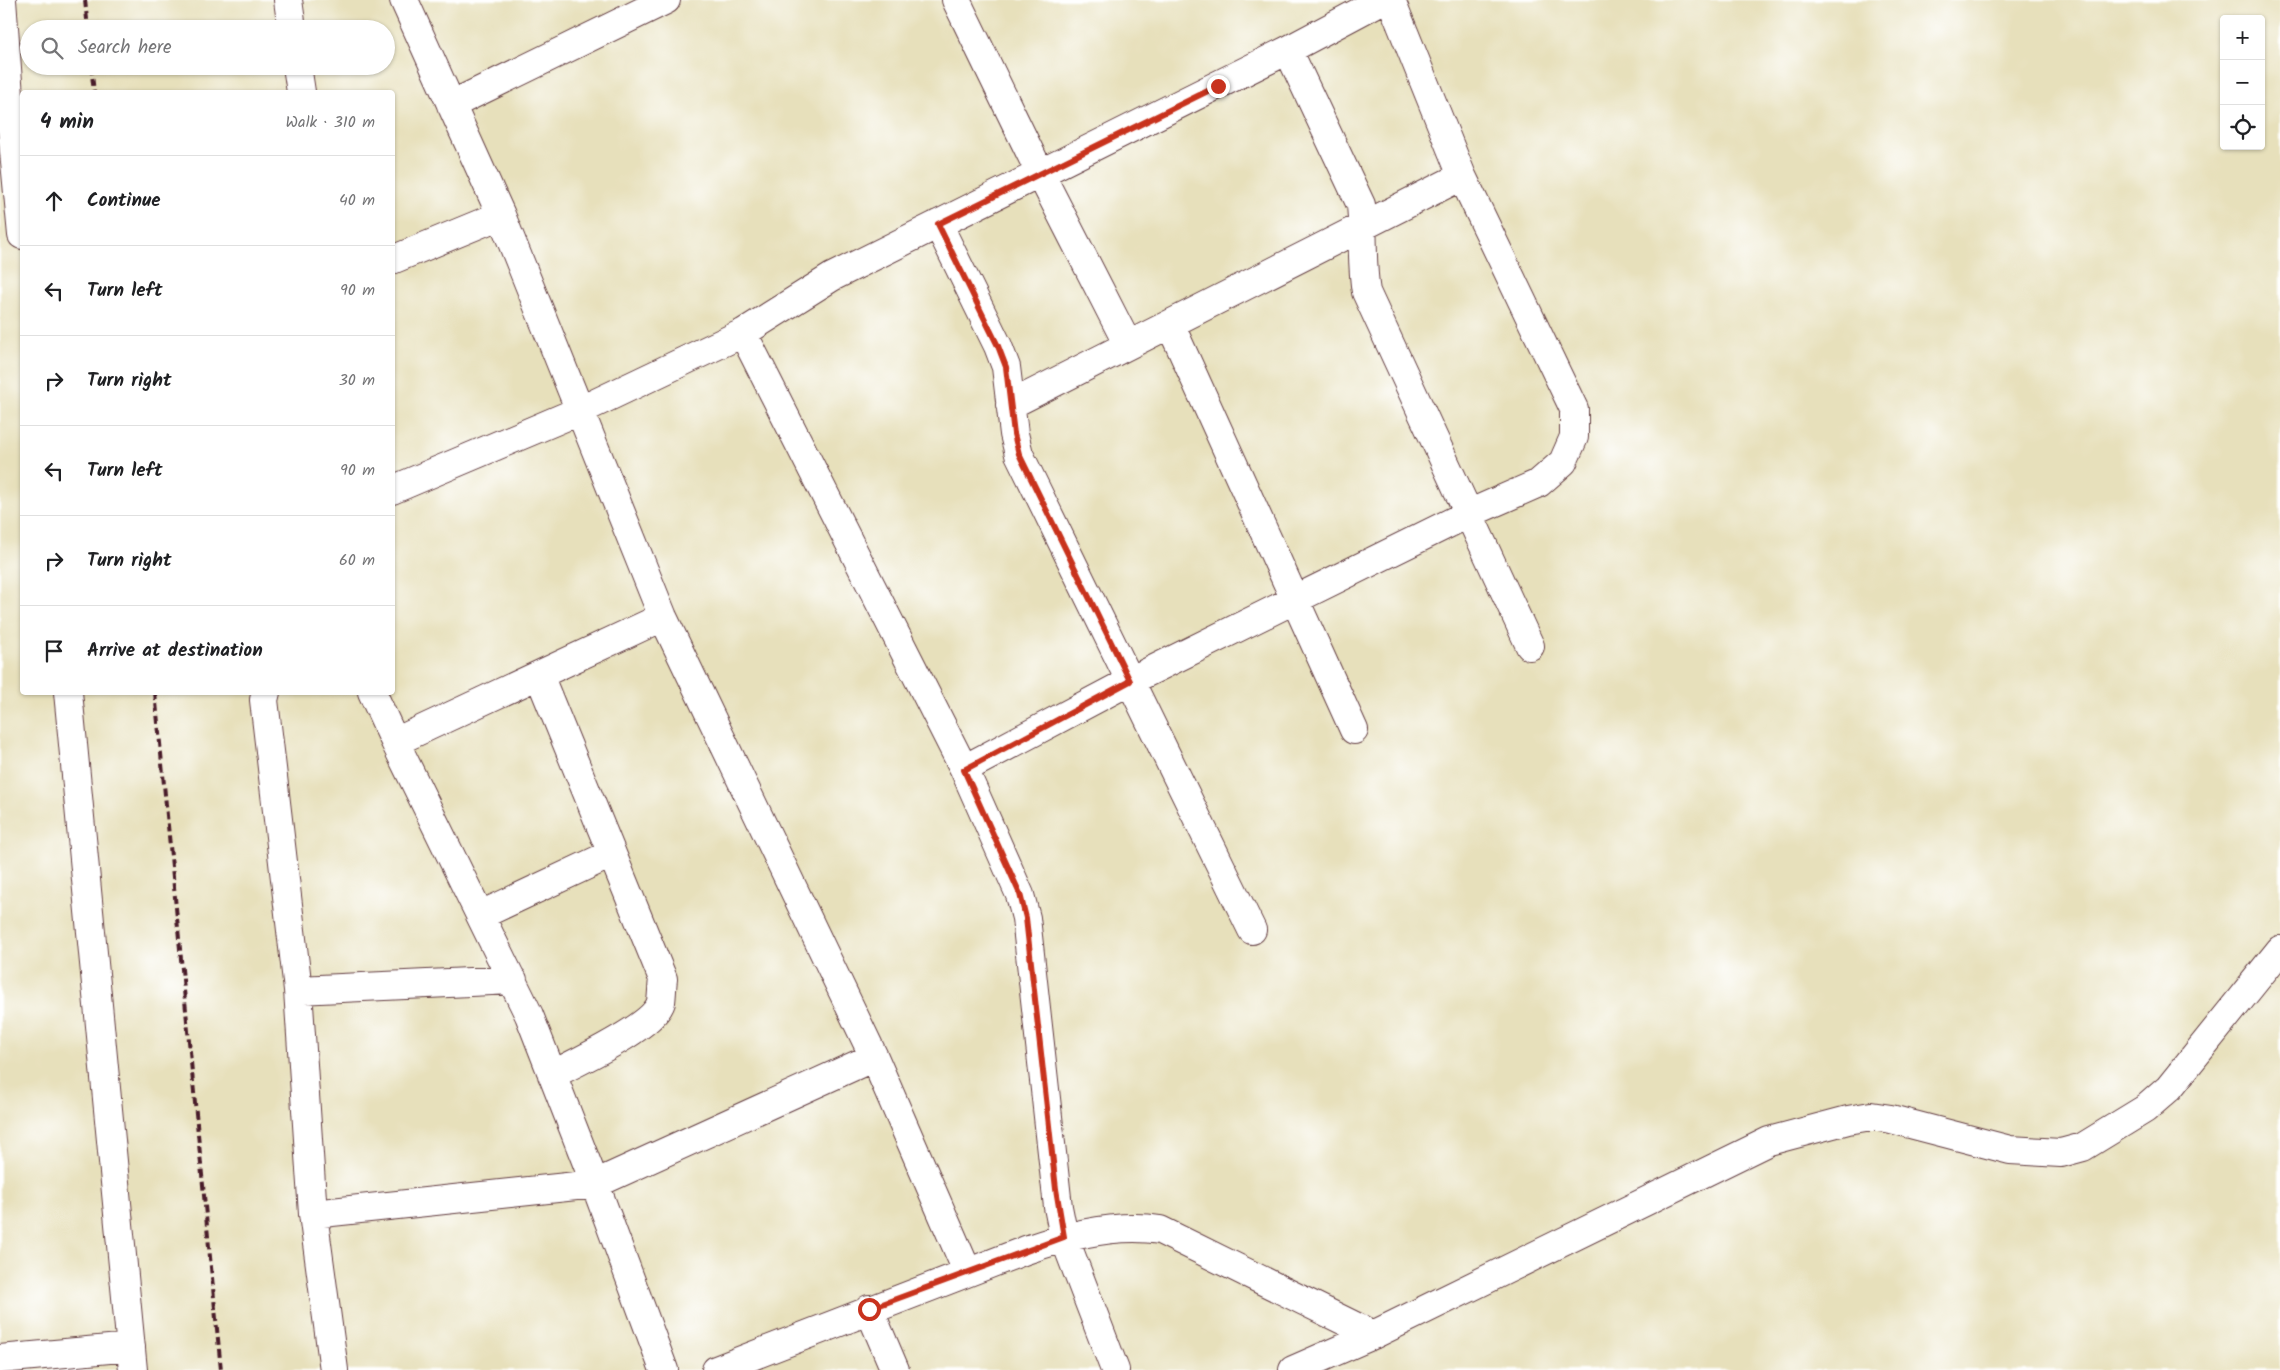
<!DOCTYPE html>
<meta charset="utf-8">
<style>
:root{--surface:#fff;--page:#f2f2f2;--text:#202124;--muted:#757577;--line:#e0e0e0}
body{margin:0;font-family:Kalam,sans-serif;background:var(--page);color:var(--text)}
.controls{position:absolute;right:15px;top:15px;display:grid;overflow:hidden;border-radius:5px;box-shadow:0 1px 4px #0004}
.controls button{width:45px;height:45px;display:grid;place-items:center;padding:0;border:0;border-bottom:1px solid var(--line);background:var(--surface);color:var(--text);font:25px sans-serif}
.stop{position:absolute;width:15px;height:15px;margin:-11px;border:4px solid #c8321e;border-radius:50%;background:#fff}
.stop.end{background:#c8321e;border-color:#fff;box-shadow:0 1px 5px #0008}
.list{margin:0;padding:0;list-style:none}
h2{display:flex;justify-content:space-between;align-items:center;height:65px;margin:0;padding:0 20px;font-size:21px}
h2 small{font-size:16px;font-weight:400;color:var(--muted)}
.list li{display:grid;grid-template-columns:32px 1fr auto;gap:15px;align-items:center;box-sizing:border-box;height:90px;padding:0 20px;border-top:1px solid var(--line)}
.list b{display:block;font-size:19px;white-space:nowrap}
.list em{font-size:16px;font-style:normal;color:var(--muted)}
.icon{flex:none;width:28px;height:28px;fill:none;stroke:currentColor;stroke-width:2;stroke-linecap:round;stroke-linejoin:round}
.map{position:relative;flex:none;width:2280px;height:1370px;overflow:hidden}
.search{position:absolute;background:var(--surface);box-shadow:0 1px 4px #0004;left:20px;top:20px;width:375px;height:55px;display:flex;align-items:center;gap:12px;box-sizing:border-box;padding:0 18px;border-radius:28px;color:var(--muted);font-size:19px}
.panel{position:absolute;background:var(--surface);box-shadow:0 1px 4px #0004;left:20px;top:90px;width:375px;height:605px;border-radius:5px}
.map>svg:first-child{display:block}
</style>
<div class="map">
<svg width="2280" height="1370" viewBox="0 0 2280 1370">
<rect width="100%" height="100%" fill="#fff"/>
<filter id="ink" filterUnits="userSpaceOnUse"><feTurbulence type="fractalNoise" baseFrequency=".02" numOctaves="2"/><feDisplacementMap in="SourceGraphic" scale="10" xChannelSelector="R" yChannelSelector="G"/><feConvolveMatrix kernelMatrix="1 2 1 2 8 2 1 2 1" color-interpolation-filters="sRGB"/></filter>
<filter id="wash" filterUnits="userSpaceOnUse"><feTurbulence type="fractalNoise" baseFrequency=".0096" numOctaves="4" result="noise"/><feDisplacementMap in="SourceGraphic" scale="20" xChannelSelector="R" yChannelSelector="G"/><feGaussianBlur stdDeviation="1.12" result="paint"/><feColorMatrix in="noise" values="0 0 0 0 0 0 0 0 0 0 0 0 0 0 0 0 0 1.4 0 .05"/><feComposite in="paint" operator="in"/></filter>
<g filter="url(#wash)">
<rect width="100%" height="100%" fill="#e7e0bb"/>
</g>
<g filter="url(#ink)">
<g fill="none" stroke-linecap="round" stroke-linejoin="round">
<defs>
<path id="street" d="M2,0L10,109L22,235
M288,0L292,29
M404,0L501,215L663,617L874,1057L967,1271
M956,0L1040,173L1128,345
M1288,50L1361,205C1364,234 1361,263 1366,292L1530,646
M297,66L301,92
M451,105L666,0
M938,224L998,346L1006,367L1014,434L1019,454L1252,930
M392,260L501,215
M1170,324L1354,730
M743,333L964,769L1020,895L1026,918L1058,1207L1064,1237L1115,1370
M1010,405L1462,176
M392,490L581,410L743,333L832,277L1288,50L1382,0
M539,675L663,979C662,986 662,995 661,1002C654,1027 576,1062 552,1075
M68,692L133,1370
M266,692L264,700L298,990L313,1214L334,1370
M372,692L395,742L529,1015L595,1184L664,1370
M395,742L663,617
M964,769L1130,681L1468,514L1539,483L1563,462L1574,437V409L1462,176L1391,0
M481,915L611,854
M298,990L513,980
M313,1214L595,1184L874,1057
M869,1309L895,1370
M0,1359L131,1347
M716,1370L1026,1250C1066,1236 1117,1223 1160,1230L1373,1335
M1293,1370L1373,1335L1769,1141L1848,1120L1871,1116L1891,1119L2010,1150L2061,1153L2083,1147L2145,1109L2169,1088L2280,950"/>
</defs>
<use href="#street" stroke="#623c41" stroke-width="30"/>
<use href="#street" stroke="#fff" stroke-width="28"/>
<path stroke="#4a1f2b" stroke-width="4" stroke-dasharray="8 4" stroke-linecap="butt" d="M85,0L88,29
M91,66L94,92
M155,692L221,1370"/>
</g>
</g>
<g fill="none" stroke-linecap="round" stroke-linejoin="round" filter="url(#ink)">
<path stroke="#c8321e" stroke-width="6" d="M869,1309L1064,1237L1056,1189L1026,918L1020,894L964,770L1130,681L1019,454L1014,434L1006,367L998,346L938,224L1218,86"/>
</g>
</svg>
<div class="controls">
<button>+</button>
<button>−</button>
<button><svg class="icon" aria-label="locate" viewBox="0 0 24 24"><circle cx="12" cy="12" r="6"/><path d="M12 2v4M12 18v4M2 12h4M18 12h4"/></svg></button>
</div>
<div class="stop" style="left:869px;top:1309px"></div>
<div class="stop end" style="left:1218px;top:86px"></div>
<div class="search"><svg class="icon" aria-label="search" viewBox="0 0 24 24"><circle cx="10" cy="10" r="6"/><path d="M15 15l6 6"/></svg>Search here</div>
<section class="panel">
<h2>4 min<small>Walk · 310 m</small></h2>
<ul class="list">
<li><svg class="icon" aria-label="ahead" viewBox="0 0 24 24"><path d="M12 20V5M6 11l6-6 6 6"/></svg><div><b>Continue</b></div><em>40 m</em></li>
<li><svg class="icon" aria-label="left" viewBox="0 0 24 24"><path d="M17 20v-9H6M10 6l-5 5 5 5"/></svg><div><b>Turn left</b></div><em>90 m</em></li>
<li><svg class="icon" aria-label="right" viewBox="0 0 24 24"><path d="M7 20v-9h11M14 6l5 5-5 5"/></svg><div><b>Turn right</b></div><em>30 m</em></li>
<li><svg class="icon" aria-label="left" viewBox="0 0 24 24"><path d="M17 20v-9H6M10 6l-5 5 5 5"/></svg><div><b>Turn left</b></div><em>90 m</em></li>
<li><svg class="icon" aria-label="right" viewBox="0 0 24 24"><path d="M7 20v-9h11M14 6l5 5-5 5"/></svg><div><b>Turn right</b></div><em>60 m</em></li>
<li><svg class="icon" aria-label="arrive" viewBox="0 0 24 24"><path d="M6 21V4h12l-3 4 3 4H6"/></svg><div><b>Arrive at destination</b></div></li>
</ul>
</section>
</div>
